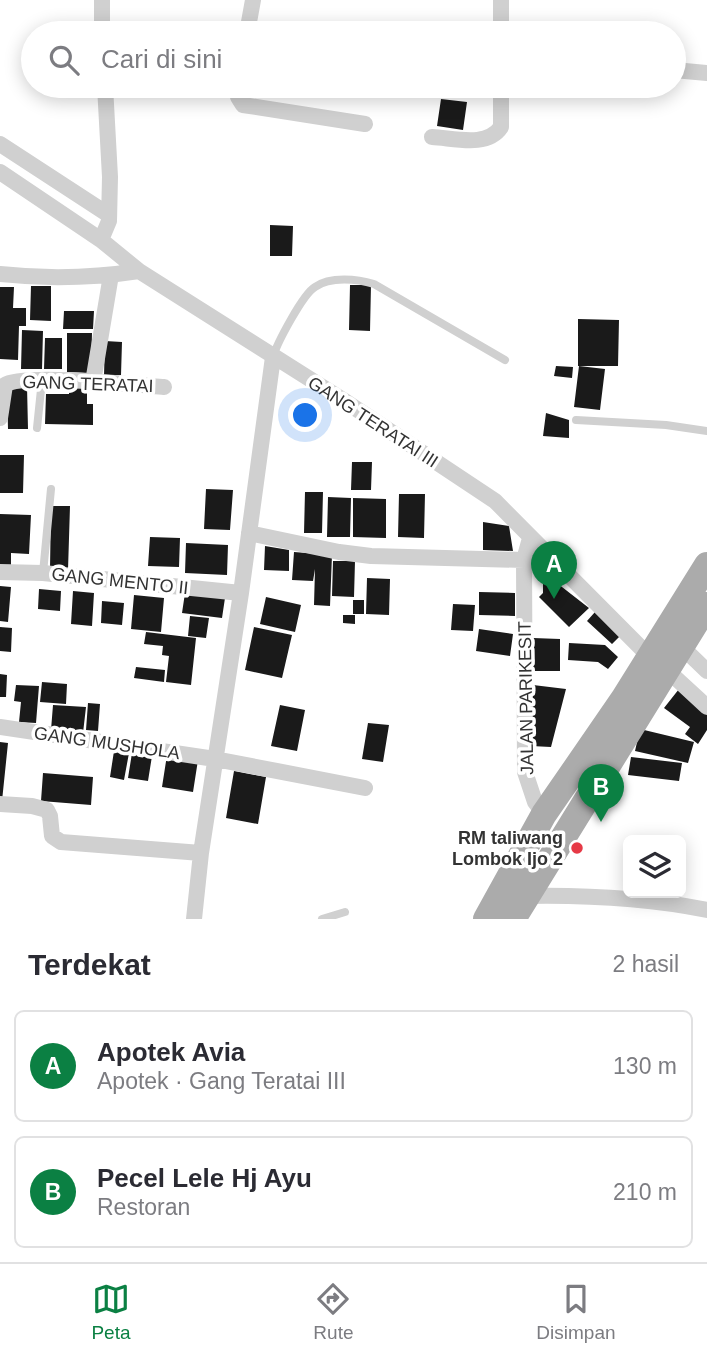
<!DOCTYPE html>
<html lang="id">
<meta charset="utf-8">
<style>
:root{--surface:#fff;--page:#f2f2f3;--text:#2b2b33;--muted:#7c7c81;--line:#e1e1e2;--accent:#0b8043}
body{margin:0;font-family:Arial,sans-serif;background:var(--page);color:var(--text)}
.controls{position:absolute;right:21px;bottom:21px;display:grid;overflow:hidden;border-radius:10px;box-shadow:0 4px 18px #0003}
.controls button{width:63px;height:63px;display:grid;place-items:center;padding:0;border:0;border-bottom:2px solid var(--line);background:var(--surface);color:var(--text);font:35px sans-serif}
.you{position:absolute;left:306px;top:416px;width:24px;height:24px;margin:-18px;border:5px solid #fff;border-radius:50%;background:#1a73e8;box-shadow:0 0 0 10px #1a73e833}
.badge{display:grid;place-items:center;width:46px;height:46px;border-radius:50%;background:var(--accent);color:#fff;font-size:23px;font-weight:700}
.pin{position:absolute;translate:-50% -58px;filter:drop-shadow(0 2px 4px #0008)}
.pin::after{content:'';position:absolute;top:37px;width:24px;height:21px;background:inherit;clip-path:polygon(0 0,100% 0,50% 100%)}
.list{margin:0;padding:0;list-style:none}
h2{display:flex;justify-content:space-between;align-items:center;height:91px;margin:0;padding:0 28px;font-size:30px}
h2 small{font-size:23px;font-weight:400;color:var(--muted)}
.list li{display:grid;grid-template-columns:46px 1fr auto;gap:21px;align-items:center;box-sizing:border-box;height:112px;margin:0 14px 14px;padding:0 14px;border:2px solid var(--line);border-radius:10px}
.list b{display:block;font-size:26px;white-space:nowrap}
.list p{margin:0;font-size:23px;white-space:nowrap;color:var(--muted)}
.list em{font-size:23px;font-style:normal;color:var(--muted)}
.icon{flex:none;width:38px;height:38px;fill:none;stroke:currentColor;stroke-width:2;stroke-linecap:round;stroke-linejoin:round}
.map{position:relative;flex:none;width:707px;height:919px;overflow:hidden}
.search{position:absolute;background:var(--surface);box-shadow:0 4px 18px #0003;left:21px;right:21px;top:21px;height:77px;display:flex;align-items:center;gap:18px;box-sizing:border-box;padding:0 24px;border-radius:38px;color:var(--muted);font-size:26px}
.sheet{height:343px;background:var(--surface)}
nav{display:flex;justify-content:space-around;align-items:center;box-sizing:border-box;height:98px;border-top:2px solid var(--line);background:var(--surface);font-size:19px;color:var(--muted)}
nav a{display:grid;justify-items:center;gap:4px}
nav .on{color:var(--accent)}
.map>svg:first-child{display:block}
</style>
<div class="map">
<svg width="707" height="919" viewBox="0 0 707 919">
<rect width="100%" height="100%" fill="#fff"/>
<path fill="#1a1a1a" d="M441,99L467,102L463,130L437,126Z
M270,225L293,226L292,256H270Z
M350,285H371L370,331L349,330Z
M31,286H51V321L30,320Z
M0,287H14L13,308H26V326H19L18,360L0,359Z
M64,311H94L93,329H63Z
M578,319L619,320L618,366H578Z
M22,330L43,331L42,369H21Z
M67,333H92L91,373L67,372Z
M45,338H62V369H44Z
M105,341L122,342L121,375H104Z
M556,366L573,367L572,378L554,376Z
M579,366L605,369L600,410L574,407Z
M69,385L87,386V404H93V425L45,424L46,394H69Z
M7,386H27L28,429H8Z
M546,413L569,420V438L543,436Z
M0,455H24L23,493H0Z
M352,462H372L371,490H351Z
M206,489L233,490L230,530L204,529Z
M305,492H323L322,533H304Z
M399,494H425L424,538L398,537Z
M328,497L351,498L350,537H327Z
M353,498L386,499V538L353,537Z
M51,506H70L68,570L50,569Z
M0,514L31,515L29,554L11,553V565H0Z
M483,522L509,526L513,551L483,550Z
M150,537L180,538L179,567L148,566Z
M186,543L228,545L227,575L185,573Z
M265,546L289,550V571L264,570Z
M294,552L332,555L330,606L314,605L315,569L313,581L292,580Z
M333,561H355L354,597L332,596Z
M544,573L589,608L569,627L539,597L543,593V580L539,577Z
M367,578L390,579L389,615L366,614Z
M0,586L11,587L8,622L0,621Z
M39,589L61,591L60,611L38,609Z
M73,591L94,593L92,626L71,624Z
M479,592L515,593V616L479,615Z
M185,593L225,598L222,618L182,613Z
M134,595L164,598L161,632L131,629Z
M266,597L301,605L295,632L260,624Z
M353,600H364V614H353Z
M102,601L124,603L122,625L101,623Z
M453,604L475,605L473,631L451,630Z
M595,612L621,635L612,644L587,621Z
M343,615H355V624L343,623Z
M190,616L209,618L206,638L188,636Z
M0,627L12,628L11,652L0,651Z
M254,627L292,635L282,678L245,670Z
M479,629L513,634L510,656L476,651Z
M146,632L196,638L191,685L166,682L169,656L162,655L163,646L144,644Z
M533,638L560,639V671H533Z
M569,643L605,645L618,657L608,669L598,662L568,660Z
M136,667L165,670L164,682L134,678Z
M0,674L7,675L6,697H0Z
M42,682L67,684L66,704L40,702Z
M16,685L39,686L36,723L19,722L21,702L14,701Z
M533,685L566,689L551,747L531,746Z
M679,689L707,712V730L698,744L685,734L690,727L664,708Z
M88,703L100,704L98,731L86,730Z
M53,705L86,707L83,733L51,730Z
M280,705L305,710L297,751L271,746Z
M368,723L389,725L383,762L362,759Z
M640,729L694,742L688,763L635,751Z
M0,742L8,743L2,801H0Z
M114,751L129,753L124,780L110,777Z
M132,753L152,756L148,781L128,778Z
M167,755L198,760L193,792L162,787Z
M631,757L682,763L679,781L628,775Z
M234,771L266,777L258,824L226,818Z
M43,773L93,777L91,805L41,801Z"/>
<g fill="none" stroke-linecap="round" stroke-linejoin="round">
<path stroke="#d0d0d0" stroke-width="8" d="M273,357C277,343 303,294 315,287C330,276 358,279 374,284L505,360
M576,420L666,425L707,431
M37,428L42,380
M43,573L51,489
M322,919L345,912"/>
<path stroke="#d0d0d0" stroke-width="16" d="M102,0V33
M501,0V33
M247,33L253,0
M674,70L707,73
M239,86L238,97L243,105L365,124
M432,137C454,138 487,148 501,127V86
M0,144L109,215
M0,172L101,240L139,271L343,400L495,501L649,656
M101,240L109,221L110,177L105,86
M0,274C46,279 93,278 139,271
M93,382L111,275
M0,418L5,385C21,373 138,385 164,387
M249,533L339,552L371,556L524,560
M530,538L524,560L525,772L535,802L544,814
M0,572L43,573L241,593
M681,646L707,671
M667,670L707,707
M0,727L215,759L365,788
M0,804L32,806L47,810L50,816L52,836L61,842L201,853
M527,896C588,895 647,898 707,910
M194,919L201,853L241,593L273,357"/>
<path stroke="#ababab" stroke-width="26" d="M486,919L544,814L624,698L707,565
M513,919L707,605"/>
</g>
<circle fill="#e63946" stroke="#fff" stroke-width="2.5" cx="577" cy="848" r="7"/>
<g text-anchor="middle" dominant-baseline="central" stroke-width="7" stroke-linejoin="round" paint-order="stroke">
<g font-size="18" fill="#333" stroke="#fff">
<text transform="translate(88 384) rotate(2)">GANG TERATAI</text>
<text transform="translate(373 422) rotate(33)">GANG TERATAI III</text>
<text transform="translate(120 581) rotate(6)">GANG MENTO II</text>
<text transform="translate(526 698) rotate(-91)">JALAN PARIKESIT</text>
<text transform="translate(107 743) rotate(8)">GANG MUSHOLA</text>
</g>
<g font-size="18" font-weight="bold" fill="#333" stroke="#fff" text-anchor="end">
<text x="563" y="838">RM taliwang<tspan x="563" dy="21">Lombok Ijo 2</tspan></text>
</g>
</g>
</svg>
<div class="controls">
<button><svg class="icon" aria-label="layers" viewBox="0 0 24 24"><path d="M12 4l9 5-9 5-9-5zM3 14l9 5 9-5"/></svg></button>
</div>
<div class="you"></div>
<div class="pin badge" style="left:554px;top:599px">A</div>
<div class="pin badge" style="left:601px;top:822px">B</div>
<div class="search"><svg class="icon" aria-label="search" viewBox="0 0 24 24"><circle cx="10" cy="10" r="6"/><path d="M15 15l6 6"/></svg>Cari di sini</div>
</div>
<section class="sheet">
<h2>Terdekat<small>2 hasil</small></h2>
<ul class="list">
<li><span class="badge">A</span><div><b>Apotek Avia</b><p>Apotek · Gang Teratai III</p></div><em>130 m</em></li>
<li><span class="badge">B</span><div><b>Pecel Lele Hj Ayu</b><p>Restoran</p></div><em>210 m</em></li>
</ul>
</section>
<nav>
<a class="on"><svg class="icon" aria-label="map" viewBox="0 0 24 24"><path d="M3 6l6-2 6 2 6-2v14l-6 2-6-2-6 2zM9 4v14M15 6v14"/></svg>Peta</a>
<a><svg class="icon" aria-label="directions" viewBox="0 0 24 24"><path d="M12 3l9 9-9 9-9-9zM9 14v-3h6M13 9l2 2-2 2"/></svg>Rute</a>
<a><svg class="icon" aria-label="saved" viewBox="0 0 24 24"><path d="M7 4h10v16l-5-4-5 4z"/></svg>Disimpan</a>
</nav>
